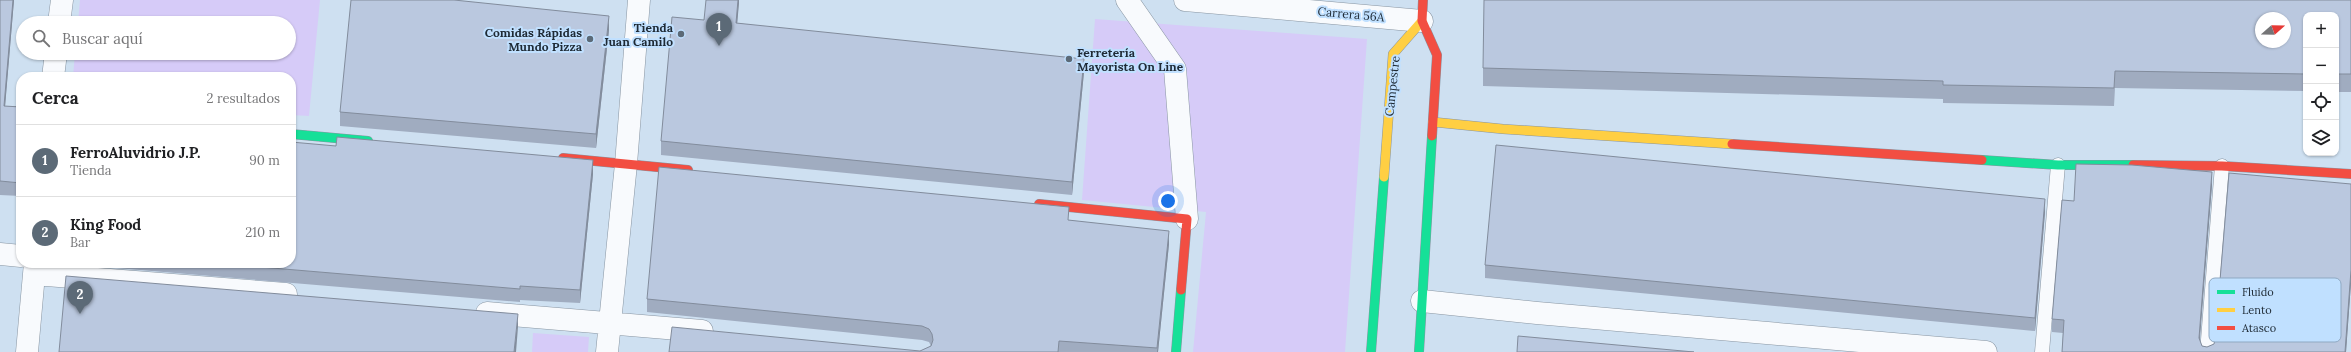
<!DOCTYPE html>
<html lang="es">
<meta charset="utf-8">
<style>
:root{--surface:#fff;--page:#f6f6f6;--text:#202124;--muted:#757577;--line:#e0e0e0;--accent:#5c6a77}
body{margin:0;font-family:Lora,serif;background:var(--page);color:var(--text)}
.controls{position:absolute;right:12px;top:12px;display:grid;overflow:hidden;border-radius:8px;box-shadow:0 1px 3px #0004}
.controls button{width:36px;height:36px;display:grid;place-items:center;padding:0;border:0;border-bottom:1px solid var(--line);background:var(--surface);color:var(--text);font:20px sans-serif}
.compass{position:absolute;left:2255px;top:12px;width:36px;height:36px;border-radius:50%;background:var(--surface);box-shadow:0 1px 3px #0004;rotate:70deg}
.you{position:absolute;left:1168px;top:201px;width:14px;height:14px;margin:-10px;border:3px solid #fff;border-radius:50%;background:#1a73e8;box-shadow:0 0 0 6px #1a73e833}
.badge{display:grid;place-items:center;width:26px;height:26px;border-radius:50%;background:var(--accent);color:#fff;font-size:13px;font-weight:700}
.pin{position:absolute;translate:-50% -33px;filter:drop-shadow(0 1px 2px #0008)}
.pin::after{content:'';position:absolute;top:21px;width:14px;height:12px;background:inherit;clip-path:polygon(0 0,100% 0,50% 100%)}
.list{margin:0;padding:0;list-style:none}
h2{display:flex;justify-content:space-between;align-items:center;height:52px;margin:0;padding:0 16px;font-size:17px}
h2 small{font-size:13px;font-weight:400;color:var(--muted)}
.list li{display:grid;grid-template-columns:26px 1fr auto;gap:12px;align-items:center;box-sizing:border-box;height:72px;padding:0 16px;border-top:1px solid var(--line)}
.list b{display:block;font-size:15px;white-space:nowrap}
.list p{margin:0;font-size:13px;white-space:nowrap;color:var(--muted)}
.list em{font-size:13px;font-style:normal;color:var(--muted)}
.icon{flex:none;width:22px;height:22px;fill:none;stroke:currentColor;stroke-width:2;stroke-linecap:round;stroke-linejoin:round}
.map{position:relative;flex:none;width:2351px;height:352px;overflow:hidden}
.search{position:absolute;background:var(--surface);box-shadow:0 1px 3px #0004;left:16px;top:16px;width:280px;height:44px;display:flex;align-items:center;gap:10px;box-sizing:border-box;padding:0 14px;border-radius:22px;color:var(--muted);font-size:15px}
.panel{position:absolute;background:var(--surface);box-shadow:0 1px 3px #0004;left:16px;top:72px;width:280px;height:196px;border-radius:16px}
.map>svg:first-child{display:block}
</style>
<div class="map">
<svg width="2351" height="352" viewBox="0 0 2351 352">
<rect width="100%" height="100%" fill="#cee0f1"/>
<path fill="#d6cbf8" d="M80,0H320L309,116L291,115V77H73L75,53H289V23H78Z
M1095,19L1367,39L1345,352H1193L1206,212L1082,200Z
M533,333L589,337L588,352H532Z"/>
<g fill="none" stroke-linecap="round" stroke-linejoin="round">
<defs>
<path id="lane" d="M2042,352L2058,165
M2207,352L2222,166"/>
<path id="street" d="M1127,0L1175,69L1187,219
M1185,0L1422,21
M59,23L62,0
M53,77L56,53
M0,254L21,256
M34,274L286,294
M1422,301L1537,313L1986,352
M487,313L702,331
M27,352L35,263
M607,352L626,164L639,0"/>
<path id="fast" d="M291,134L368,141
M1982,160L2058,165H2133
M1176,352L1181,290
M1371,352L1384,177
M1419,352L1432,136"/>
<path id="slow" d="M1433,122L1503,129L1732,144
M1384,177L1393,54L1422,21"/>
<path id="jam" d="M1423,0L1422,21L1437,55L1432,136
M1732,144L1982,160
M563,158L688,170
M2133,165L2222,166L2351,174
M1039,204L1187,219L1181,290"/>
</defs>
<use href="#lane" stroke="#8895a2" stroke-width="15"/>
<use href="#street" stroke="#8895a2" stroke-width="23"/>
<use href="#fast" stroke="#8895a2" stroke-width="10"/>
<use href="#slow" stroke="#8895a2" stroke-width="10"/>
<use href="#jam" stroke="#8895a2" stroke-width="10"/>
<use href="#lane" stroke="#f8fafd" stroke-width="14"/>
<use href="#street" stroke="#f8fafd" stroke-width="22"/>
<use href="#fast" stroke="#16e098" stroke-width="9"/>
<use href="#slow" stroke="#ffcf43" stroke-width="9"/>
<use href="#jam" stroke="#f24e42" stroke-width="9"/>
</g>
<path fill="#a0acc0" d="M0,0H14L5,106L21,107V196L0,195Z
M739,0L737,23L1084,72L1072,195L661,155V141Z
M2351,0V92H2336V15H2306V91L2115,88L2114,106L1943,103V99L1483,86V68Z
M609,30L596,148L340,126V112Z
M593,174L580,303L520,300V302L68,264V263H291Z
M2351,184V283L2346,352H2062L2063,333L2052,332V319L2074,201L2212,185L2199,340L2202,346L2207,347L2214,344Z
M2045,212L2035,331L1485,278V265Z
M1069,220L1169,244L1158,352H669L920,351L931,346L929,342L922,340L647,312V299Z"/>
<path fill="#828c9c" d="M13,0H14L4,119V106Z
M738,0H739V3L736,37V23Z
M609,16V30L596,148V134Z
M1084,59V72L1072,195V182Z
M593,160V174L580,303V290Z
M2212,172V185L2199,351V338Z
M2045,199V212L2035,331V318Z
M1169,231V244L1158,352H1157Z
M2351,270V283L2346,352H2345Z
M518,314V327L516,352H514Z"/>
<path fill="#bac8df" stroke="#828c9c" fill-rule="evenodd" d="M0,0H13L4,106L21,107V183L0,181Z
M351,0H454L609,16L596,134L340,112Z
M706,0H738L736,23L1084,59L1072,182L661,141L672,17L704,20Z
M1484,0H2351V74H2336V15H2306V74L2115,71L2114,88L1943,85V81L1483,68ZM2261,18H2285V42H2261Z
M337,137L593,160L580,290L520,286V289L213,263H291V142L336,146Z
M1496,145L2045,199L2035,318L1485,265Z
M2076,164L2132,165L2212,172L2199,338L2202,346L2207,347L2214,344L2215,340L2229,173L2351,184V270L2345,352H2062L2064,320L2052,319L2062,200L2074,201Z
M659,167L1069,207L1068,220L1169,231L1157,348L1059,341L1058,352H669L672,327L920,351L931,346L933,340L932,334L929,329L922,326L647,299Z
M66,276L518,314L514,352H59Z
M1518,336L1694,352H1517Z"/>
<g fill="#5c6a77" stroke="#c0e0ff" stroke-width="1.5">
<circle cx="681" cy="34" r="4"/>
<circle cx="590" cy="39" r="4"/>
<circle cx="1069" cy="59" r="4"/>
</g>
<g text-anchor="middle" dominant-baseline="central" stroke-width="4" stroke-linejoin="round" paint-order="stroke">
<g font-size="12" fill="#1e2a35" stroke="#c0e0ff">
<text transform="translate(1351 14) rotate(5)">Carrera 56A</text>
<text transform="translate(1392 86) rotate(-84)">Campestre</text>
</g>
<g font-size="12" font-weight="bold" fill="#1e2a35" stroke="#c0e0ff" text-anchor="end">
<text x="673" y="27">Tienda<tspan x="673" dy="14">Juan Camilo</tspan></text>
<text x="582" y="32">Comidas Rápidas<tspan x="582" dy="14">Mundo Pizza</tspan></text>
<text x="1077" y="52" text-anchor="start">Ferretería<tspan x="1077" dy="14">Mayorista On Line</tspan></text>
</g>
</g>
<rect x="2209" y="278" width="132" height="64" rx="6" fill="#c0e0ff" stroke="#8fa9c2" stroke-width="1"/>
<rect x="2217" y="290" width="18" height="4" fill="#16e098"/>
<rect x="2217" y="308" width="18" height="4" fill="#ffcf43"/>
<rect x="2217" y="326" width="18" height="4" fill="#f24e42"/>
<g font-size="11" fill="#1e2a35">
<text x="2242" y="296">Fluido</text>
<text x="2242" y="314">Lento</text>
<text x="2242" y="332">Atasco</text>
</g>
</svg>
<div class="controls">
<button>+</button>
<button>−</button>
<button><svg class="icon" aria-label="locate" viewBox="0 0 24 24"><circle cx="12" cy="12" r="6"/><path d="M12 2v4M12 18v4M2 12h4M18 12h4"/></svg></button>
<button><svg class="icon" aria-label="layers" viewBox="0 0 24 24"><path d="M12 4l9 5-9 5-9-5zM3 14l9 5 9-5"/></svg></button>
</div>
<svg class="compass" viewBox="-18 -18 36 36"><path d="M0-13l5 13h-10z" fill="#e53935"/><path d="M0 13l5-13h-10z" fill="#757577"/></svg>
<div class="you"></div>
<div class="pin badge" style="left:719px;top:46px">1</div>
<div class="pin badge" style="left:80px;top:314px">2</div>
<div class="search"><svg class="icon" aria-label="search" viewBox="0 0 24 24"><circle cx="10" cy="10" r="6"/><path d="M15 15l6 6"/></svg>Buscar aquí</div>
<section class="panel">
<h2>Cerca<small>2 resultados</small></h2>
<ul class="list">
<li><span class="badge">1</span><div><b>FerroAluvidrio J.P.</b><p>Tienda</p></div><em>90 m</em></li>
<li><span class="badge">2</span><div><b>King Food</b><p>Bar</p></div><em>210 m</em></li>
</ul>
</section>
</div>
